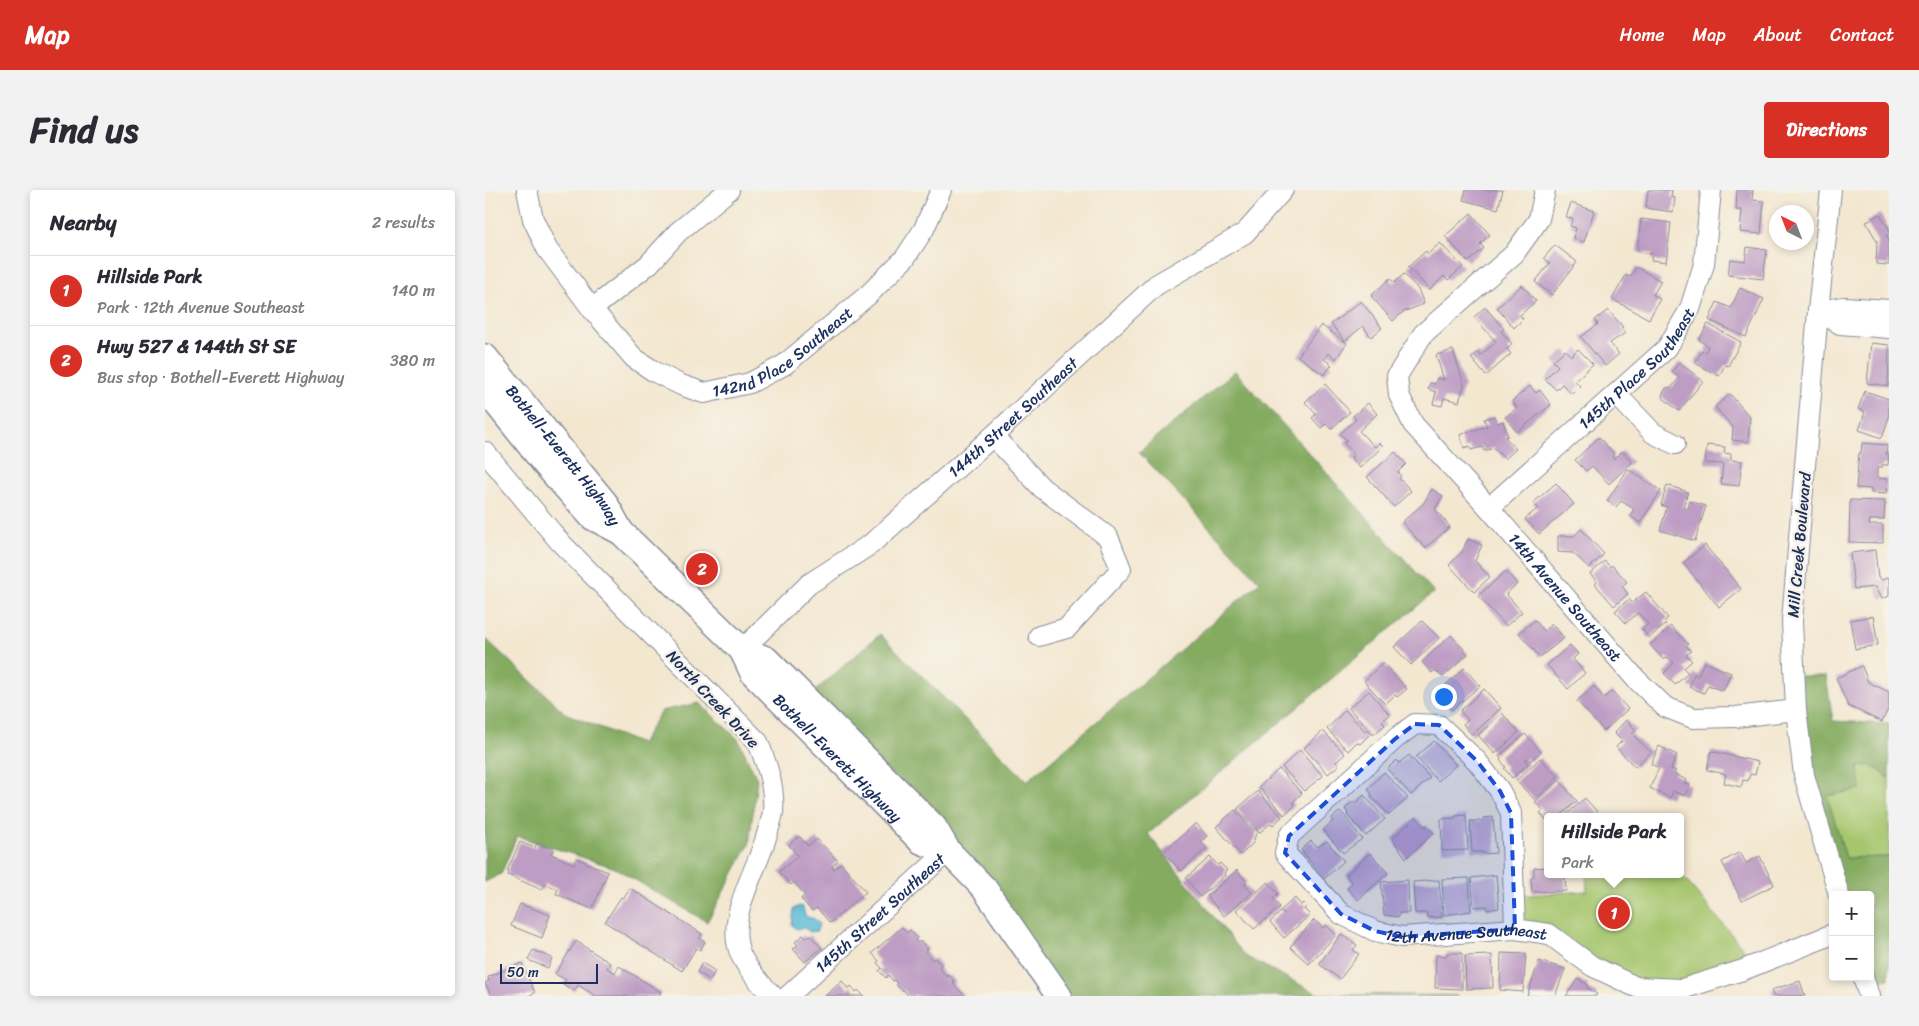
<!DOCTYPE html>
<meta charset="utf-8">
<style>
:root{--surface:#fff;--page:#f2f2f3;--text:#2b2b33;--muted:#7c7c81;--line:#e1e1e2;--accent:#d93025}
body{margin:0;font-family:Sriracha,sans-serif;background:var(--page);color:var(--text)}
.controls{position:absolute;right:15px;bottom:15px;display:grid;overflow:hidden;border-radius:5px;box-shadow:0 2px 8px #0003}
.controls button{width:45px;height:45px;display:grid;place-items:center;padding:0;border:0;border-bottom:1px solid var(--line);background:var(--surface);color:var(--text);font:25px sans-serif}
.compass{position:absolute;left:1284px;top:15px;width:45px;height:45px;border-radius:50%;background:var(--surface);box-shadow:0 2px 8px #0003;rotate:318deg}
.scale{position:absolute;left:15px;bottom:12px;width:98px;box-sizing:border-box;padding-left:5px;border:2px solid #1b2f5e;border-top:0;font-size:14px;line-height:18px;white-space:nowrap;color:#1b2f5e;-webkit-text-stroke:4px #f7f3e8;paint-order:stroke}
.you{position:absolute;left:958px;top:506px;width:18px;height:18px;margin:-12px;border:4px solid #fff;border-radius:50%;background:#1a73e8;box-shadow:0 0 0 8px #1a73e833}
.badge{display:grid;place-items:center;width:32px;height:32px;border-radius:50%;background:var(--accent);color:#fff;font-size:16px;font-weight:700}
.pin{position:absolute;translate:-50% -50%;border:2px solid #fff;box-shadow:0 1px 5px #0006}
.popup{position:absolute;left:1059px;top:623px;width:140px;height:65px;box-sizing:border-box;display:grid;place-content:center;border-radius:5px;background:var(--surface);filter:drop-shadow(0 1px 4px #0005);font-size:16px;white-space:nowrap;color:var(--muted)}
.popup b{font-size:19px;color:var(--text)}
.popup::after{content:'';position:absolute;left:50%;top:100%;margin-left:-10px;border:10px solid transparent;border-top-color:var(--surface)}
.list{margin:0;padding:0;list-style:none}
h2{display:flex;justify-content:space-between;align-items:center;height:65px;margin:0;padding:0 20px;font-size:21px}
h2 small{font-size:16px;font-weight:400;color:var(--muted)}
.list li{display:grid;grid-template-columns:32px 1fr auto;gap:15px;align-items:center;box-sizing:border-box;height:70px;padding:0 20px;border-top:1px solid var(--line)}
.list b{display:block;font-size:19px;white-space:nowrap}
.list p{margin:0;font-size:16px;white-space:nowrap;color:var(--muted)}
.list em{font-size:16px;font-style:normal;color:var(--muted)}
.map{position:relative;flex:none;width:1404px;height:806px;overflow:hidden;border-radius:5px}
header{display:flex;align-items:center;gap:30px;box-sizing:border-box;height:70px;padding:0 25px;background:var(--accent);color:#fff}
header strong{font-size:24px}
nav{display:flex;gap:28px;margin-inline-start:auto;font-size:18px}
.intro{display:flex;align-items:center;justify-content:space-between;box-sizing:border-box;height:120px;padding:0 30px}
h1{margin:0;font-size:35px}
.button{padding:12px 22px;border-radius:5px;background:var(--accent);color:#fff;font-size:18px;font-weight:700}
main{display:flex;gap:30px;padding:0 30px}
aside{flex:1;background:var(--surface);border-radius:5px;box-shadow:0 2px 8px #0003}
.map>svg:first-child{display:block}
</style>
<header>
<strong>Map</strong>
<nav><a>Home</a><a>Map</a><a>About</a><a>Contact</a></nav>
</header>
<div class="intro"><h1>Find us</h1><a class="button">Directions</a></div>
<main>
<aside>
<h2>Nearby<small>2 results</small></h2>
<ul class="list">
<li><span class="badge">1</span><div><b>Hillside Park</b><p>Park · 12th Avenue Southeast</p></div><em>140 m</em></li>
<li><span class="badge">2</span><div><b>Hwy 527 &amp; 144th St SE</b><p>Bus stop · Bothell-Everett Highway</p></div><em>380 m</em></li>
</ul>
</aside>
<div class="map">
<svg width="1404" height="806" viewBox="0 0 1404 806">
<rect width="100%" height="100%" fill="#f7f3e8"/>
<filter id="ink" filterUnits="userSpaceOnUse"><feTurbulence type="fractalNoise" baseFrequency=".02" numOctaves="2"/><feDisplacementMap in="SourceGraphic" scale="10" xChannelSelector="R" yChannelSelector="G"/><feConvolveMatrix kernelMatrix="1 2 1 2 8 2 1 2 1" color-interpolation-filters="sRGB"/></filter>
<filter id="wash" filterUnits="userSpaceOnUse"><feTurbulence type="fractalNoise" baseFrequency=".0096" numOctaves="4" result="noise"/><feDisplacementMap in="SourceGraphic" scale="20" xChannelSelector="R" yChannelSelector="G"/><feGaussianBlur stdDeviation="1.12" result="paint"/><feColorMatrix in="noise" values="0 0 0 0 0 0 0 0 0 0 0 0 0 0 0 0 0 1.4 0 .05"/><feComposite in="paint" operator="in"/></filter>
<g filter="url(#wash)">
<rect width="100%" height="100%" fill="#f3e7d0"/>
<path fill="#a6c66e" stroke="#607a66" d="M1383,574L1394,580L1404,589V667L1361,668L1342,606L1376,599L1372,577Z
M1195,683L1272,775L1234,788L1151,797L1064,745L1030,739V706L1102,701L1101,684Z"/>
<path fill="#84ab61" stroke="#506d60" d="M750,181L949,402L663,644L760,766L833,804L973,806H574L463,661L321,509L395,444L542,591L775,392L654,262Z
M0,448L80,523L156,554L176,521L214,513L253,549L272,589L264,655L222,732L130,678L32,646L16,684L0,692Z
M1310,486H1341L1348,531L1404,534V589C1394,579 1387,573 1373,577L1376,599L1342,606L1361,668L1404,667V789L1380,791L1385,787V705H1354L1319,585Z"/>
<path fill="#57b9d5" stroke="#39749a" d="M314,716L318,717L320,726C326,729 332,727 334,735L332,741L325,742L319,738L311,739L307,735L309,719Z"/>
<g id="blocks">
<path fill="#be9dc4" d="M981,0H1018L1013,19L978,10Z
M1163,0H1187L1186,7L1190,8L1188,22L1161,18Z
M1252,0H1268L1267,10L1279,11L1276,44L1255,42L1257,20H1251Z
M1086,13L1109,21L1099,52L1088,48L1091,38L1085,36L1088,29L1081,27Z
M986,23L1005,45L995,54L999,58L983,72L960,46Z
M1395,24L1404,39V43L1401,45L1404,49V75L1391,74L1392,51L1381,32Z
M1156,29L1186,33L1181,72L1166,70L1167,64L1152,62Z
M955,53L978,77L963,90L959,86L945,100L923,77L941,61L943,64Z
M1070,55L1092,72L1067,105L1050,92L1065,73L1059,68Z
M1262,57L1282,60L1278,89L1243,85L1245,69L1260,71Z
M1151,77L1176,91L1168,105L1175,109L1164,129L1127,109L1141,85L1145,87Z
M919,84L933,99L939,114L918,122L908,131L886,106L905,88L909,93Z
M1037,95L1051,111L1035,125L1038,129L1029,138L1012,118Z
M1255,98L1279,109L1261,147L1224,130L1232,112L1246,118Z
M876,111L897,138L886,147L878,136L860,151L846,134Z
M1000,117L1019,139L1016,141L1027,154L1022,159L1026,164L1001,186L986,168L993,162L996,165L1011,152L989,127Z
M1123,120L1138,137L1136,138L1140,143L1125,153L1134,164L1120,176L1096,147L1113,134L1110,130Z
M1223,134L1256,152L1243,176L1240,175L1234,186L1210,173L1217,161L1220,163L1223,156L1214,150Z
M836,135L862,153L851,169L843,163L839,169L847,175L839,185L813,166Z
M1386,153L1404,155L1403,196L1382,193Z
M1093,159L1108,174L1090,191L1095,196L1087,204L1077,194L1071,200L1060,189L1073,176L1068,171L1080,160L1086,166Z
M968,160L979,195L974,212L959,208L957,216L948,214L951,202L943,199L945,193L950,194L952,188L959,190L951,165Z
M1194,172L1218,191L1194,221L1178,208L1177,205L1181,198L1187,197L1194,188L1187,182Z
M840,194L865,222L846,239L841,234L836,238L827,228L831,224L820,212Z
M1045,196L1051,203L1055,200L1066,215L1032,242L1020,227L1032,218L1027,211Z
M1380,201L1404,209V227L1397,248L1374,240L1380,222L1373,219Z
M1245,204L1265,227L1263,252L1247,250L1248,237L1230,217Z
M883,213L892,224L874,241L890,257L895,253L898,256L875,278L866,267L869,264L859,253L862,250L855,244L871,229L868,226Z
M1009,226L1012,233L1018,231L1023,246L1020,247L1031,259L1020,269L1009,258L999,261L997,257L986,260L985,256L979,258L975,245L1002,236L999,229Z
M1114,247L1129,264L1127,266L1129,269L1137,261L1147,272L1124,294L1107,276L1101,281L1090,270Z
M1377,253L1402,255L1401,264H1404L1403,275H1397V278H1392V288L1402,289L1401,304L1386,303V299L1371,298L1374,263H1376Z
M1222,255L1240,257L1239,263L1246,264V270L1257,271L1254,296L1236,294L1238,274L1220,273Z
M910,262L921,274L913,282L916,286L914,288L926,301L909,317L882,287Z
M1143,279L1176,301L1155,333L1145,326L1149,319L1136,311L1131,317L1122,311Z
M1071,293L1089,314L1054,344L1040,329L1053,318L1048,313Z
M1182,295L1203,302L1198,317L1203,319L1205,311L1221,316L1210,351L1175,340L1182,317L1176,315Z
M947,299L958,306L950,319L965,337L940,358L917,332L938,314Z
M1365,310L1400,311L1399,330H1385L1384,335H1398V353L1364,352Z
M1096,339L1119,364L1104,378L1088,363L1073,362V346H1089Z
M983,349L997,355L990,371L1005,387L989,402L964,375L977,362Z
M1220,355L1256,399L1234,417L1198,373Z
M1390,360L1393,388L1397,390L1404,387V406L1396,409L1390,397L1369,399L1365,363Z
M1120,371L1125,377L1127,375L1142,392L1137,396L1143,404L1129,416L1110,394L1112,392L1105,384Z
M1021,381L1032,394L1021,404L1037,422L1021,436L993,406Z
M1161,402L1183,428L1179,432L1181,434L1164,448L1157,439L1163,434L1153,423L1141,433L1130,421L1144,409L1147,413Z
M1388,426L1393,455L1370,459L1365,430Z
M1050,430L1059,441L1067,434L1079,448L1055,467L1034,443Z
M937,431L954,448L926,475L909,457Z
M1186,436L1203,454L1201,456L1206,461L1201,465L1207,471L1199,478L1203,483L1190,495L1179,483L1189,473L1182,467L1179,470L1165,455Z
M966,445L983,464L958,487L950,480L947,483L937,472Z
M1085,455L1093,464L1088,469L1100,483L1083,499L1062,475Z
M1219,472L1246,483L1238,501L1223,495L1219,503L1204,497L1209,484L1213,486Z
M898,473L922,499L912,507L910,505L900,514L879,491Z
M1377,476L1383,492L1404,502V517L1397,532L1363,516L1351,488Z
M979,478L995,496L967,520L952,503Z
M1109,496L1119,508L1127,501L1143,519L1119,541L1092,511Z
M999,499L1016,518L987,545L978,534L983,530L975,521Z
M884,501L905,525L897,531L900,535L888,545L864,518Z
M860,520L884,545L875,554L872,552L863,561L842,539Z
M1017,523L1034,542L1010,564L993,545Z
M1141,530L1151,540L1147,544L1166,562L1150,577L1131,557L1137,551L1129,543Z
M838,541L860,564L851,572L854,575L843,584L819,558Z
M1040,544L1056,562L1045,571L1042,568L1040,570L1043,574L1027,588L1019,578L1021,577L1015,570L1016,569L1014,566Z
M949,551L971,575L953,591L931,567Z
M1174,556L1192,565L1186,579L1191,581L1189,584L1202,590L1199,593L1205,595L1200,606L1188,601L1185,608L1165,598L1174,578L1166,574Z
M815,560L838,586L819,601L797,577Z
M1226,561L1273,572L1270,585L1265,584L1263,591L1258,590L1256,597L1239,593L1241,584L1222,580Z
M924,565L945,588L926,605L902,579L912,570L914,573Z
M1055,568L1073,587L1050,610L1031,591Z
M794,579L817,603L808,612L810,615L799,625L774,597Z
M899,582L923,608L904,625L886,606L887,604L883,599Z
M1074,590L1092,611L1074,627H1063V632L1055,623L1058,620L1050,612Z
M773,601L797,627L788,635L786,633L774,643L752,619Z
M879,605L900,629L881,646L862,625L863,623L860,619L868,611L871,613Z
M1100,608L1116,626L1079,627Z
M750,620L771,643L768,653L756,665L731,637Z
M854,622L858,624L877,649L858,663L838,640L848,631L846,629Z
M981,625L983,660L957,661L956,629L970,628L971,626Z
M931,627L940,637L941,635L949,643L921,668L907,649Z
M1008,627L1011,663L998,664V662H987L985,631H999V628Z
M711,633L722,646L716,652L722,658L696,681L678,662Z
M314,646L323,656L332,649L353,671L347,676L349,679L356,673L381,702L345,733L332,718L327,721L316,709L320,705L309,692L306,695L294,682L313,666L304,655Z
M826,651L832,657L842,651L859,671L839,689L816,660Z
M35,652L50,658L52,653L68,660L66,664L89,674L91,668L123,682L107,719L71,704L73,699L60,694L57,700L23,685L24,682L22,681Z
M1255,662L1261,673L1275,666L1289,695L1257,711L1237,672Z
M885,663L903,683L873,710L862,698L867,693L861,685Z
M725,667L733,675L735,673L742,680L739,683L740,685L715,707L701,688Z
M1063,677V684L1080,686L1081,701L1047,702L1046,688L1049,687V678Z
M752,680L762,692L759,694L767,703L739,726L722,706Z
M1011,685L1014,718L1002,720V716L989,717L986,688Z
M984,688L986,721L959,725L957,689Z
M923,690L924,723H914V727L899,725L896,692Z
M954,690L957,727L942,728V723H930L928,692Z
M783,692L793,704L788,709L795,717L769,739L751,720Z
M145,698L217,744L215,749L220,752L215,760L211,758L197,781L120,732L136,707L138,708Z
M810,708L816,715L818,713L822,717L819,719L825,725L799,748L785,732L796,722L799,724L796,720Z
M35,714L65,725L57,748L26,736Z
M829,730L838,738L841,735L851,745L824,774L805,757Z
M417,737L422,743L425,740L432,748L430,750L433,753L435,751L443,759L440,761L447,770L450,768L456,775L454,778L462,787L464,785L470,792L468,794L479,805L478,806H431L430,805L423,806L419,800L417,801L411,794L412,793L410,790L408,791L403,785L401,788L394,781L397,778L392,773L394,771L387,763Z
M856,744L872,755L868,760L874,764L855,789L834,774Z
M318,745L321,748L325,745L337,758L320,772L308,759L313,755L310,752Z
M91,751L125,773L122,778L130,783L134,776L176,802L174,806H111L93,795L89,801L78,794L81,790L70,784Z
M48,760L67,768L63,778L43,770Z
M962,763H977V799L950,798L951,765L961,766Z
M1016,763L1041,764L1038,802L1015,800Z
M1007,765L1008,798L981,799L980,766Z
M1054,771L1080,779L1070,806H1042Z
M37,773L50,803L43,806H6L0,793L4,791L3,787Z
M217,773L230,781L225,790L212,782Z
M1093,789L1103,795L1102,798L1112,804L1111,806H1081Z
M357,791L363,799L366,796L371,802L373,800L379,806H340Z
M1315,791L1320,806H1288L1286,800Z"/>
</g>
</g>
<g filter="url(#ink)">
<use href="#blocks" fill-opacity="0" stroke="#878b97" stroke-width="1"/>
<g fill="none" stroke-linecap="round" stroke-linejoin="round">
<defs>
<g id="minor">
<path id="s1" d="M42,0L48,29L62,59L107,119L149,168L170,182L196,195L219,203L265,193L299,175L383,105L420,68L439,39L456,0"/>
<path id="s2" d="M1060,0L1054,29L1029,64L938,144L912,186L914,205L928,234L1004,318L1150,488L1180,517L1208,528L1251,527L1311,520"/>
<path d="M1346,0L1333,121L1307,431L1311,520L1319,585L1354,705"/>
<path d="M107,119L164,74L193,42L244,0"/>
<path d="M1333,121L1355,134L1404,138"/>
<path d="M1333,121L1359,117L1404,120"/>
<path d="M1131,204L1168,243L1190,254"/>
<path d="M508,246L557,298L623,347L636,379L582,438L554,446"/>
<path d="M0,262L75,352L273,552C282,575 290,597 288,622C287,629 284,637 282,644C273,679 242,724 254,760C258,774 277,796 288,806"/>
<path id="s3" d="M1004,318L1182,158L1205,119L1219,74L1226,0"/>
<path id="s4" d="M257,460L324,394L386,354L508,246L671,95L760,43L798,0"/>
<path id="s5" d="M1030,739L1026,623L1015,601L992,571L954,535L930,534L910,549L804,646L800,663L856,724L890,741L917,747L1030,739L1064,744L1107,776L1151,797L1197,799L1258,780L1348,744"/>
<path d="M1378,787L1384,806"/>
<path id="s6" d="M303,806L463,661"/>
</g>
<g id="major">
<path id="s7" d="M0,167L120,313L136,342"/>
<path id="s8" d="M0,199L60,274L107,327L136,342L257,460L268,483L436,651L463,661"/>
<path d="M257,460L281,469L449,637L463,661L499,698L574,806"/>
</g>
</defs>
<use href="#minor" stroke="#878b97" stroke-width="22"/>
<use href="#major" stroke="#878b97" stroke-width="28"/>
<use href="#minor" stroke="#fff" stroke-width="20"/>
<use href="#major" stroke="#fff" stroke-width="25"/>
</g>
</g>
<path fill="#1d4ed8" fill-opacity="0.2" stroke="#1d4ed8" stroke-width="4" stroke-dasharray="10 6" stroke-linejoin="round" d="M930,534L954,535L992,571L1015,601L1026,623L1030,739L917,747L890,741L856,724L800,663L804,646L910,549Z"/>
<g text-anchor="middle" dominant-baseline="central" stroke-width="5" stroke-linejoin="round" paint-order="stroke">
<g font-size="16" fill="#1b2f5e" stroke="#f7f3e8">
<text stroke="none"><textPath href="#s1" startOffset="371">142nd Place Southeast</textPath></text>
<text stroke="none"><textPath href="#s3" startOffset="204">145th Place Southeast</textPath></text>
<text stroke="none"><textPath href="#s4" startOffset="358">144th Street Southeast</textPath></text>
<text stroke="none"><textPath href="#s7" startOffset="126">Bothell-Everett Highway</textPath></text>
<text transform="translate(1314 355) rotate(-85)">Mill Creek Boulevard</text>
<text stroke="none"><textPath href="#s2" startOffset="525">14th Avenue Southeast</textPath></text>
<text transform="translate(228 509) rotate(47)">North Creek Drive</text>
<text stroke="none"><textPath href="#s8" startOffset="514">Bothell-Everett Highway</textPath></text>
<text stroke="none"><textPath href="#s6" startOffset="124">145th Street Southeast</textPath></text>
<text stroke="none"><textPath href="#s5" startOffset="654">12th Avenue Southeast</textPath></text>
</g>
</g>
</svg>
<div class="controls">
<button>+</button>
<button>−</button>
</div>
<svg class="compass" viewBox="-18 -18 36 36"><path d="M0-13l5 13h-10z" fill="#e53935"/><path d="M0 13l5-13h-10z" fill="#7c7c81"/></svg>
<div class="scale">50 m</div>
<div class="you"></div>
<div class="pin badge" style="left:1129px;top:723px">1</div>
<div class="popup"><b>Hillside Park</b>Park</div>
<div class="pin badge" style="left:217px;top:379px">2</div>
</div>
</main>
